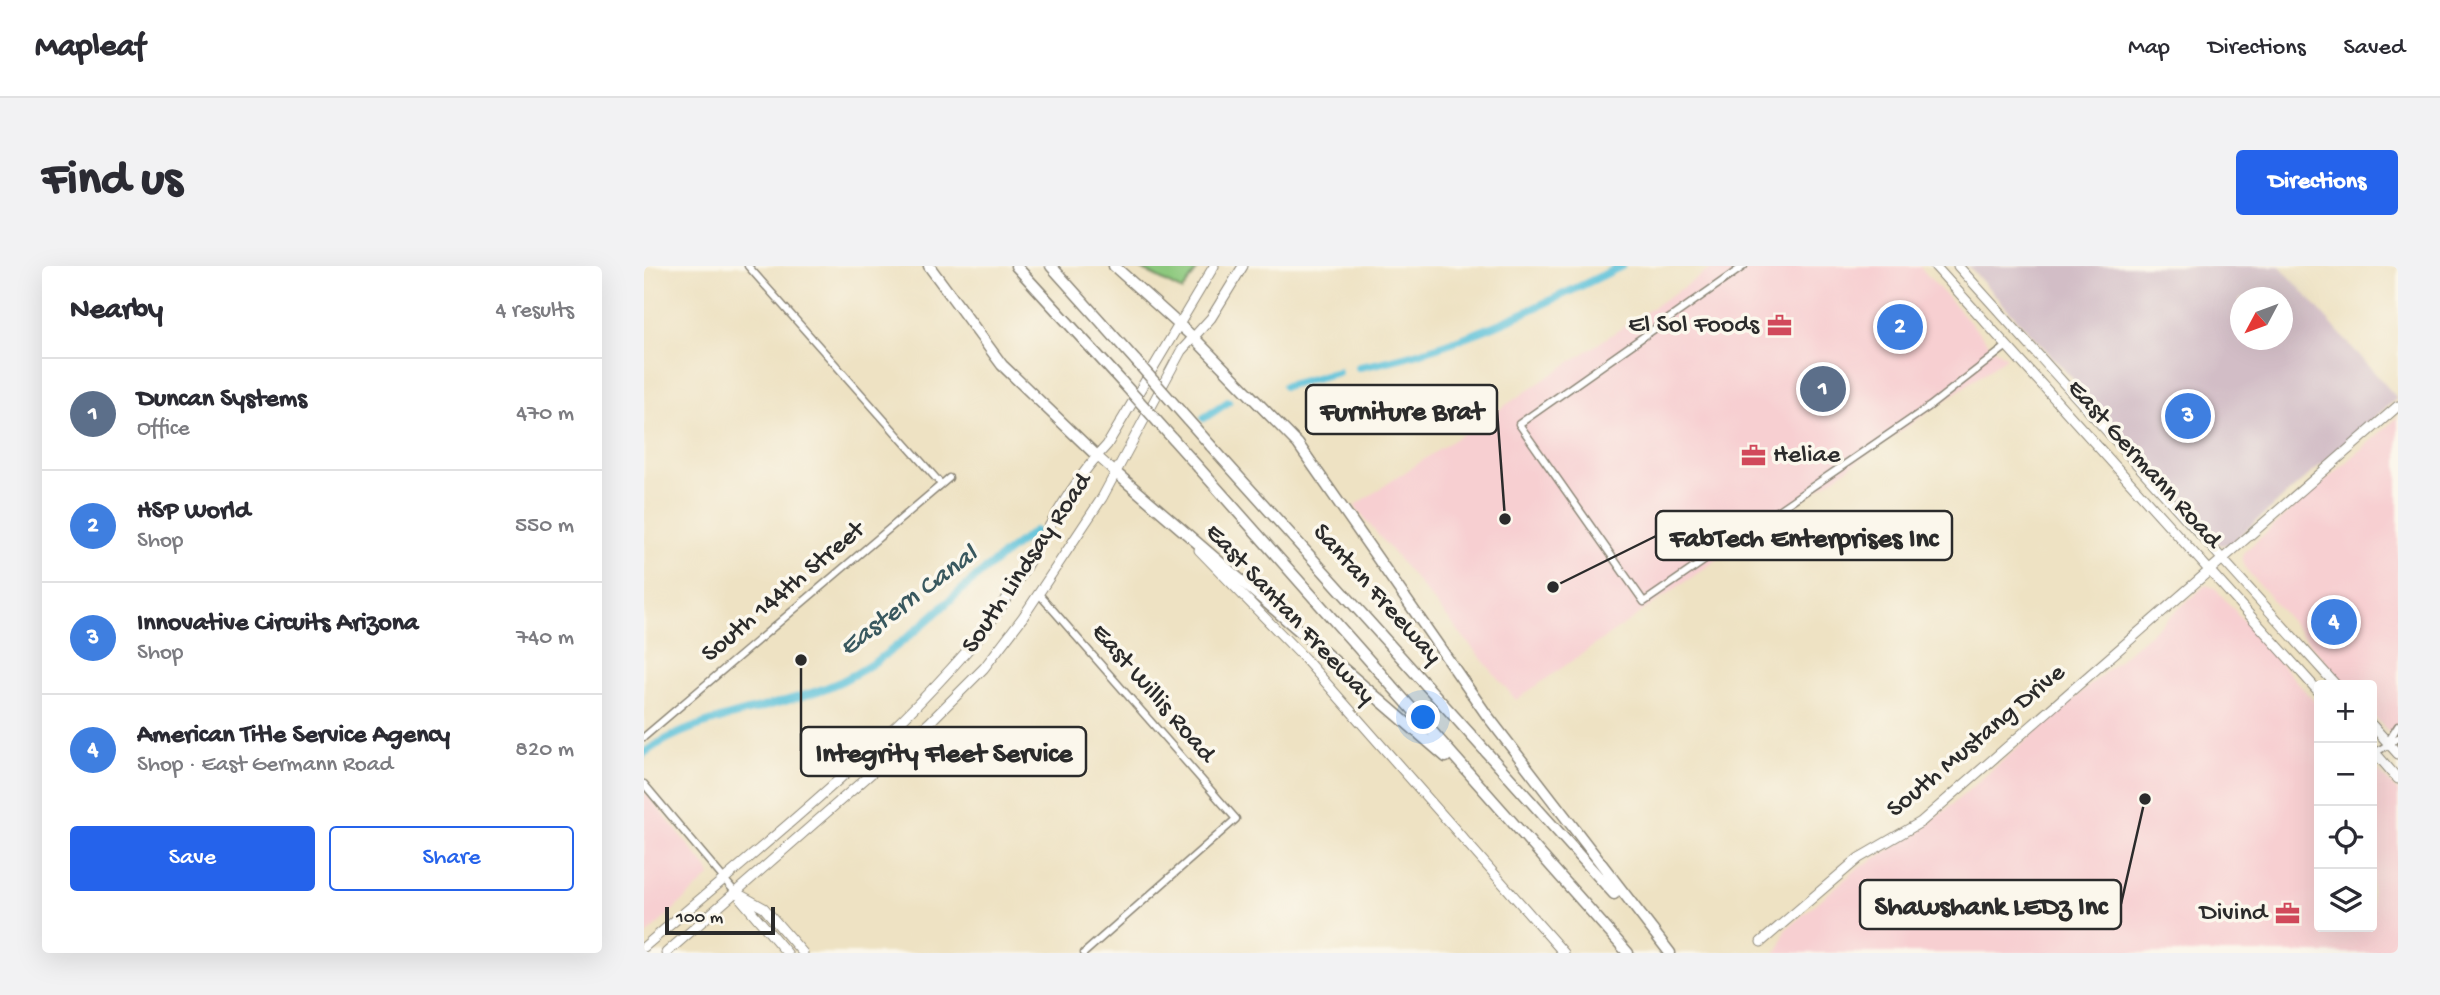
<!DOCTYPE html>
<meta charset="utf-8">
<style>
:root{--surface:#fff;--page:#f2f2f3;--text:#2b2b33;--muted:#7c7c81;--line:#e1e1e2;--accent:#2563eb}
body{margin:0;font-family:"Gochi Hand",sans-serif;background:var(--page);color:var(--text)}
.controls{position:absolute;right:21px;bottom:21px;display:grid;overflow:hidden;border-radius:7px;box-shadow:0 7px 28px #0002}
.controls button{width:63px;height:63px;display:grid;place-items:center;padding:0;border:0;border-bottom:2px solid var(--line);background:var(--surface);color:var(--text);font:35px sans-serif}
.compass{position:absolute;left:1586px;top:21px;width:63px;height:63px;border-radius:50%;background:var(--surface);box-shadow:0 7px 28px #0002;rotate:229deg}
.scale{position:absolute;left:21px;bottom:18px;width:110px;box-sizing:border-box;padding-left:7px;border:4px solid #2b2b2b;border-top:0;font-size:19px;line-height:24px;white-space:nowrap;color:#2b2b2b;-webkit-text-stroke:5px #fbf7ec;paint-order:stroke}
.you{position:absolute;left:780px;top:452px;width:24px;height:24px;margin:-18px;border:5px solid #fff;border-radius:50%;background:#1a73e8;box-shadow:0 0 0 10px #1a73e833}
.badge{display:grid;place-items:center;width:46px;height:46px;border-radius:50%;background:var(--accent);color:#fff;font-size:23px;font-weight:700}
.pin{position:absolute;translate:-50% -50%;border:4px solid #fff;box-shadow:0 2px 7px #0006}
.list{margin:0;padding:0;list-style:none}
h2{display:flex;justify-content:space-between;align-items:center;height:91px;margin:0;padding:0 28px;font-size:30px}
h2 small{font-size:23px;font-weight:400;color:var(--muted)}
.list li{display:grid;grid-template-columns:46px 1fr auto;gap:21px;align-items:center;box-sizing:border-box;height:112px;padding:0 28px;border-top:2px solid var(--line)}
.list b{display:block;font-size:26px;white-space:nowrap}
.list p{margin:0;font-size:23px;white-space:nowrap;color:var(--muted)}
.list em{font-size:23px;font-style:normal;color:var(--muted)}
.actions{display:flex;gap:14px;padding:21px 28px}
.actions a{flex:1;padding:16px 0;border:2px solid var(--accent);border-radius:7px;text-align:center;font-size:24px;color:var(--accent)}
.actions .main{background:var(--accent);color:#fff}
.icon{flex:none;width:38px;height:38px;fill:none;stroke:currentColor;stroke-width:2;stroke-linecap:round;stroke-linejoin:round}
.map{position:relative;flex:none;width:1754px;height:687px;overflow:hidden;border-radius:7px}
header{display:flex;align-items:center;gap:42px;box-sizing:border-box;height:98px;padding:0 35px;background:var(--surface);border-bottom:2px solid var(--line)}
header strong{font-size:33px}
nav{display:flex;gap:38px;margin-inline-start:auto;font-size:24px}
.intro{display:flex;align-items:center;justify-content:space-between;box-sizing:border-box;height:168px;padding:0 42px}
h1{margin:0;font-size:49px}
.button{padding:18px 32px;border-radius:7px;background:var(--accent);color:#fff;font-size:24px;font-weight:700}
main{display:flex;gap:42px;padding:0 42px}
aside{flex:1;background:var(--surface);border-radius:7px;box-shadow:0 7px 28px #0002}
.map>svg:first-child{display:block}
</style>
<header>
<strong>Mapleaf</strong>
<nav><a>Map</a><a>Directions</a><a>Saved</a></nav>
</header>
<div class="intro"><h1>Find us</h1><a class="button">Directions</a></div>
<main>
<aside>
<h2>Nearby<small>4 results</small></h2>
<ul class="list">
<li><span class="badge" style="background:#5c6f8a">1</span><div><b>Duncan Systems</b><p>Office</p></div><em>470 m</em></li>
<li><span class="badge" style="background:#3f7fe0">2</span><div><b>HSP World</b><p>Shop</p></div><em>550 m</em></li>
<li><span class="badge" style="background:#3f7fe0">3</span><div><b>Innovative Circuits Arizona</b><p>Shop</p></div><em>740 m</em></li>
<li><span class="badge" style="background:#3f7fe0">4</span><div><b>American Title Service Agency</b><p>Shop · East Germann Road</p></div><em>820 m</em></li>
</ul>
<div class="actions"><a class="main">Save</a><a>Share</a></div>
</aside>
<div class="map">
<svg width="1754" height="687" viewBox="0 0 1754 687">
<rect width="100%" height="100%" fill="#fbf7ec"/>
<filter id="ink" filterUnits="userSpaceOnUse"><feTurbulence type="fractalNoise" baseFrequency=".0143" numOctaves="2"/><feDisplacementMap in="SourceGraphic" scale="14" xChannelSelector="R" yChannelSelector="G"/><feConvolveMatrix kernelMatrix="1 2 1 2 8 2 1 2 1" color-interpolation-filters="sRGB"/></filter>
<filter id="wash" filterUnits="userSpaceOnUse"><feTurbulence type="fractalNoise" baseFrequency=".00686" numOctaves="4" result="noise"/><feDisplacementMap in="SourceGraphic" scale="28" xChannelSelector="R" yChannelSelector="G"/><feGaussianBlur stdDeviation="1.57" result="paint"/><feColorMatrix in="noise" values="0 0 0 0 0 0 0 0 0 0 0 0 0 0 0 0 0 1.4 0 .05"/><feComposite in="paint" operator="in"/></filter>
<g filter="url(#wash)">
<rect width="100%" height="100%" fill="#eee2c3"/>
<path fill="#f7cfd1" d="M1071,0H1275L1350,83L1363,91L872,434L710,240Z
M1754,151V475L1728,449V419H1701L1601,302L1598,291L1600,286Z
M1562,319L1571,322L1675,441V661H1728V498L1754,526V687H1131L1135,684L1141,664L1213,603L1276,566Z
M0,525L63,602L66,610L0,671Z"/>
<path fill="#d2bdc6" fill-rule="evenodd" d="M1324,0H1636L1753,132L1586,278L1576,279L1470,163L1455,141ZM1596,32H1638V74H1596Z"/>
<path fill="#8dc97e" stroke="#5c7a54" stroke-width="2" d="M492,0H556L538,25Z"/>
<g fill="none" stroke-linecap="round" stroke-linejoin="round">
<path stroke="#5bc1d9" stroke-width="8" d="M715,101C808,85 894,41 978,0
M641,120L694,106
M560,152L584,136
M0,487C49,451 125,444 182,422C239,400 282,354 328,315C348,297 370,281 391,265"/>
</g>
</g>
<g filter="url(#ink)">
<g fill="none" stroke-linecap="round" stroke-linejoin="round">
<defs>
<path id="street" d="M104,0L297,218
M1100,0L875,158L1000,336L1286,140L1363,80
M395,328L592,553L440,687
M0,471L305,212
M1744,476L1754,460
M1731,487L1754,472
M0,518L91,626"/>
<path id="secondary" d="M1291,0L1675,426
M1314,0L1692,419
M453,190L471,206
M555,284L661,393L920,687
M1728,459L1754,488
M1728,483L1754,513
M91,626L120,642L159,687
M97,633L143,687
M1117,676L1215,592L1277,556L1754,140
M0,681C114,583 237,487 334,372C384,312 411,233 463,179L570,0
M22,687L285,457L340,402L379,351L458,232L537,85L567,52L599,0"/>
<path id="highway" d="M285,0L358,99L453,190
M372,0L479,117
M407,0L492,95
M470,0L551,73L654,178L842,448L1026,687
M567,180L970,628
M555,202L984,687
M471,206L802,491"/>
</defs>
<use href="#street" stroke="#8c8677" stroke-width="9"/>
<use href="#secondary" stroke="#8c8677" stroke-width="11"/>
<use href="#highway" stroke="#8c8677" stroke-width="13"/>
<use href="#street" stroke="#fff" stroke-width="6"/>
<use href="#secondary" stroke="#fff" stroke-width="9"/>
<use href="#highway" stroke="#fff" stroke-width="10"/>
<defs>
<path id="highway-bridge" d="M492,95L567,180
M479,117L555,202"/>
</defs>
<use href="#highway-bridge" stroke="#8c8677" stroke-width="13" stroke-linecap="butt"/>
<use href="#highway-bridge" stroke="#fff" stroke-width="10"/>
</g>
</g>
<defs>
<symbol id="office-bare" viewBox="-9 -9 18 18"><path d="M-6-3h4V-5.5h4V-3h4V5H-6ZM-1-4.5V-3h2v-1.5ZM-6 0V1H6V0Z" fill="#d1495b" stroke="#fbf7ec" stroke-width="2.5" paint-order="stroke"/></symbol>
</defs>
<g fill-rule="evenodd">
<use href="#office-bare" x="1118" y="42" width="35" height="35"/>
<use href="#office-bare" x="1092" y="172" width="35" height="35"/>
<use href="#office-bare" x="1626" y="630" width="35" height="35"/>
</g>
<g text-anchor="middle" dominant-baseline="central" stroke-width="7" stroke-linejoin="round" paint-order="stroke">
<g font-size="26" fill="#2b2b2b" stroke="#fbf7ec" text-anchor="end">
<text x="1115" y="60">El Sol Foods</text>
<text x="1129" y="190" text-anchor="start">Heliae</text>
<text x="1623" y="648">Divind</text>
</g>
<g font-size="26" fill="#2b2b2b" stroke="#fbf7ec">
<text transform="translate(1499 199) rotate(48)">East Germann Road</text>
<text transform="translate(384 298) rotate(-56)">South Lindsay Road</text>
<text transform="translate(140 327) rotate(-40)">South 144th Street</text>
<text transform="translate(732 329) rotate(48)">Santan Freeway</text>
<text transform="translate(645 349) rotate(47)">East Santan Freeway</text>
<text transform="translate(508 428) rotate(49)">East Willis Road</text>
<text transform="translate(1333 476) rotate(-40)">South Mustang Drive</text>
</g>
<g font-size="28" font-style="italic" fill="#39585f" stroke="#fbf7ec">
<text transform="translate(265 336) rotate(-37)">Eastern Canal</text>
</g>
</g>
<path fill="none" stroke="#2b2b2b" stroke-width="2.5" d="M861 253L853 144M909 321L1012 270M157 394L157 485M1501 533L1477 638"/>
<g fill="#2b2b2b" stroke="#fbf7ec" stroke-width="2.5">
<circle cx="861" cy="253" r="7"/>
<circle cx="909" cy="321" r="7"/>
<circle cx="157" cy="394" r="7"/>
<circle cx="1501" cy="533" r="7"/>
</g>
<g fill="#fbf7ec" stroke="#2b2b2b" stroke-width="2.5">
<rect x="662" y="119" width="191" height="49" rx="7"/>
<rect x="1012" y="245" width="296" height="49" rx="7"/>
<rect x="157" y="461" width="285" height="49" rx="7"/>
<rect x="1216" y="614" width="261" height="49" rx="7"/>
</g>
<g font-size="28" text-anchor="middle" font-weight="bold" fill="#2b2b2b">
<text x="758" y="153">Furniture Brat</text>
<text x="1160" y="280">FabTech Enterprises Inc</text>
<text x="300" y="495">Integrity Fleet Service</text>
<text x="1347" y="648">Shawshank LEDz Inc</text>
</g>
</svg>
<div class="controls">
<button>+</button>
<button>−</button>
<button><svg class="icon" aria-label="locate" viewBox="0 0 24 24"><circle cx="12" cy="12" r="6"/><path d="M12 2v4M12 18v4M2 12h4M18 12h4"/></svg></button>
<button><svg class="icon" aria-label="layers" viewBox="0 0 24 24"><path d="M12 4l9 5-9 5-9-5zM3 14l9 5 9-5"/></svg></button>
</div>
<svg class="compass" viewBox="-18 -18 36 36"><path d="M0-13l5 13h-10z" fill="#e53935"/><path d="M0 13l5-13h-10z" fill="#7c7c81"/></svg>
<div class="scale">100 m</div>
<div class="you"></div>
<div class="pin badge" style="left:1179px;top:123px;background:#5c6f8a">1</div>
<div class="pin badge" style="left:1256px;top:61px;background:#3f7fe0">2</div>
<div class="pin badge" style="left:1544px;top:150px;background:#3f7fe0">3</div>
<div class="pin badge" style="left:1690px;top:356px;background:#3f7fe0">4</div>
</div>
</main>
